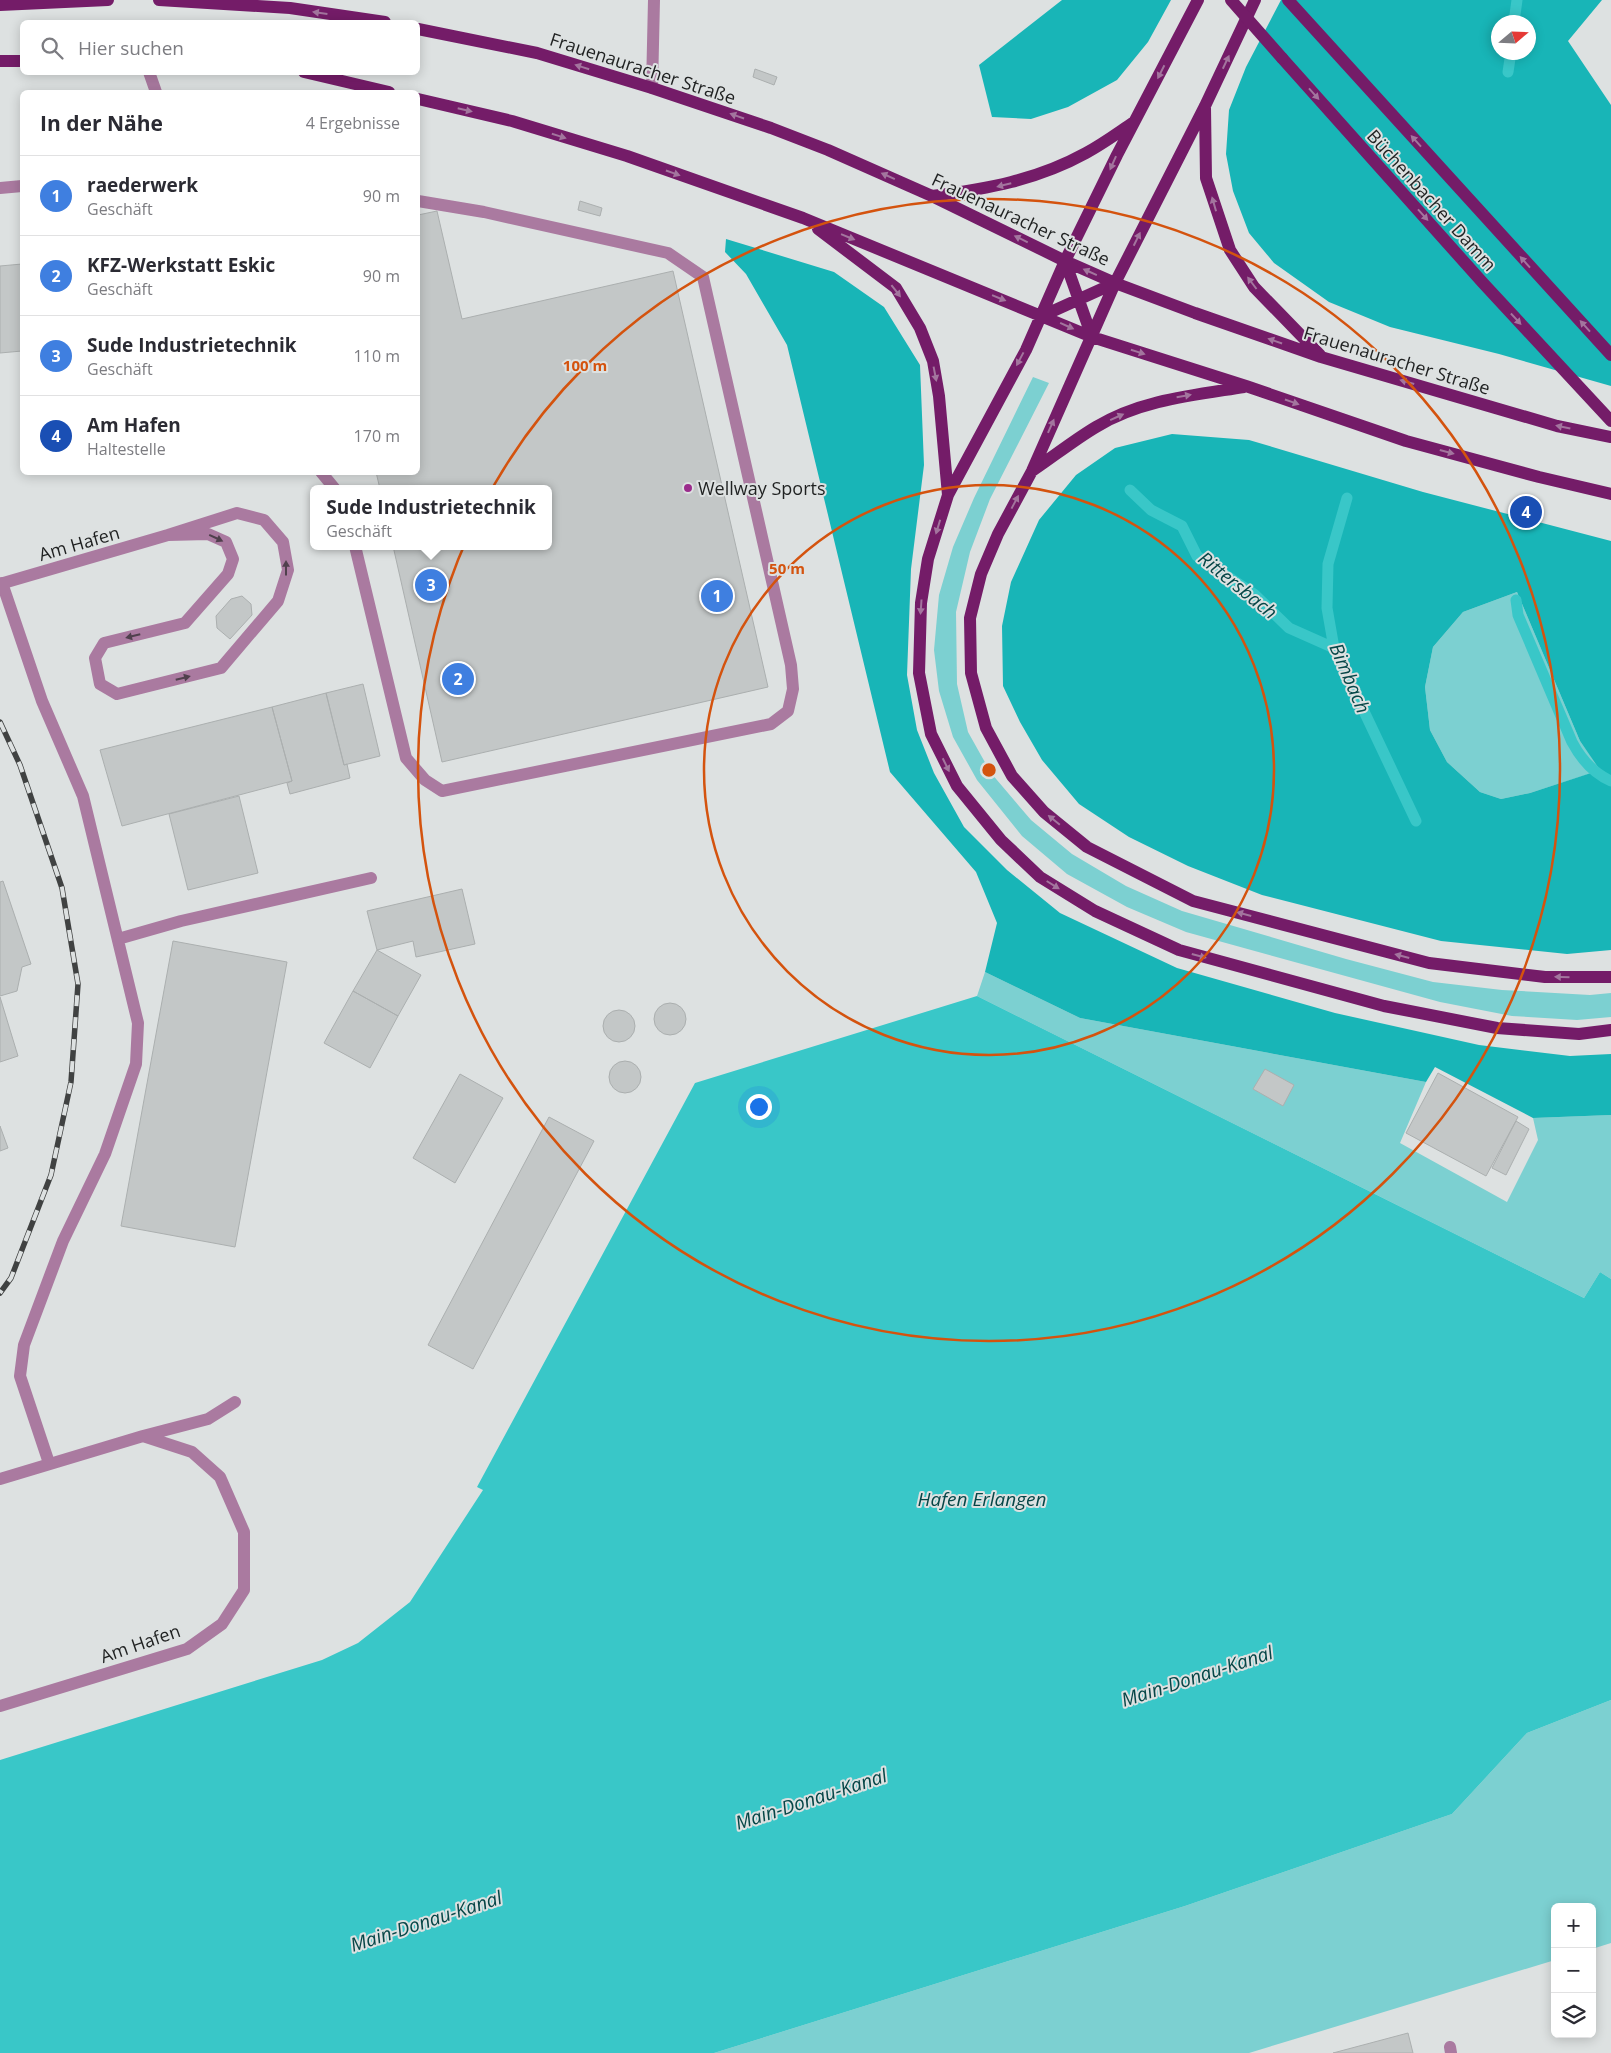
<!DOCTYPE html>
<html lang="de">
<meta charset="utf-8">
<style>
:root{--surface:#fff;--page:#f2f2f3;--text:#2b2b33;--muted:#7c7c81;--line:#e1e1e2;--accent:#ea580c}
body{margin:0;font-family:"Open Sans",sans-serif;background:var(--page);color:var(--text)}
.controls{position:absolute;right:15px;bottom:15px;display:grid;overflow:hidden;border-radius:8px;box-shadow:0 2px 12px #0003}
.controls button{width:45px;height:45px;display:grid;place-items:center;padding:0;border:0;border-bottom:1px solid var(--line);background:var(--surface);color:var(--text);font:25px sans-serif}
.compass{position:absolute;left:1491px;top:15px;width:45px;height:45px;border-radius:50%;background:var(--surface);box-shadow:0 2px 12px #0003;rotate:71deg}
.you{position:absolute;left:758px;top:1106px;width:18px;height:18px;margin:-12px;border:4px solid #fff;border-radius:50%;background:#1a73e8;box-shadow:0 0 0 8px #1a73e833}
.badge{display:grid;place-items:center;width:32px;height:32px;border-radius:50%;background:var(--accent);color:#fff;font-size:16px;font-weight:700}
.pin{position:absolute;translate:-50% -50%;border:2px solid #fff;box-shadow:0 1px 5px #0006}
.popup{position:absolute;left:310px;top:485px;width:242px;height:65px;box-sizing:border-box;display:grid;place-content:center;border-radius:8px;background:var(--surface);filter:drop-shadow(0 1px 4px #0005);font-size:16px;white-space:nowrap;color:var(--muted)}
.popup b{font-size:19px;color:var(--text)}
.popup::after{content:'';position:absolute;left:50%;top:100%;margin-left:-10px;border:10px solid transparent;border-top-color:var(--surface)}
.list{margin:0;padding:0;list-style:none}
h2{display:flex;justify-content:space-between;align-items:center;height:65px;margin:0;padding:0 20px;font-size:21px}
h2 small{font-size:16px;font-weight:400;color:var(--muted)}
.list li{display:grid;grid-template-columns:32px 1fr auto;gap:15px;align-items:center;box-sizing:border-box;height:80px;padding:0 20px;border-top:1px solid var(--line)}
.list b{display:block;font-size:19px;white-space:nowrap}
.list p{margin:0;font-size:16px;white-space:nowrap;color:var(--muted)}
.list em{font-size:16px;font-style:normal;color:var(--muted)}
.icon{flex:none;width:28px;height:28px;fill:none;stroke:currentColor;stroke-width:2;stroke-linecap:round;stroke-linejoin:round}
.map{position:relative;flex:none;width:1611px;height:2053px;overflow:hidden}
.search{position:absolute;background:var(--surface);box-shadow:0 2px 12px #0003;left:20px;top:20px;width:400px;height:55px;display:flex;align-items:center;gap:12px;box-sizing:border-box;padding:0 18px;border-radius:8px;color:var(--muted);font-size:19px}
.panel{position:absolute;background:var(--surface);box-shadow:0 2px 12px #0003;left:20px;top:90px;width:400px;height:385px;border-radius:8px}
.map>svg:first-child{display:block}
</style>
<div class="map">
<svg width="1611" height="2053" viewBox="0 0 1611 2053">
<rect width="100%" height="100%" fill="#dde1e1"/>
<path fill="#7cd0d1" d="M1033,377L1049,383L990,499L970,552L956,612L957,684L968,732L991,773L1031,820L1072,854L1126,886L1182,911L1346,959L1433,982L1502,990L1590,995L1611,993V1017L1577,1020L1512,1016L1440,1002L1186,932L1127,907L1067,874L1022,836L977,780L953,737L939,691L934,650L939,595L953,547L974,498Z
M1517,592L1580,741L1601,770L1530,793L1501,799L1480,792L1447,762L1430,730L1425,687L1433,647L1463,612Z
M985,972L1080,1018L1426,1082L1400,1143L1507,1202L1538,1140L1533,1118L1611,1115V1279L1600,1272L1584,1298L977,996Z
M1611,1700V1943L1592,1949V1907H1555V1960L1249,2053H714L1185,1906L1452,1814L1527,1733Z"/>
<path fill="#18b5b7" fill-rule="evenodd" d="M1062,0H1171L1148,42L1117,80L1068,107L1031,119L992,117L979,65Z
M1281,0H1602L1568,41L1611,105V386L1499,354L1390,327L1329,302L1274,263L1249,233L1233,191L1226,154L1229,110L1246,67ZM1498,22H1528V52H1498Z
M726,239L834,272L884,307L920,365L924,465L911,569L907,675L917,730L934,773L964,827L1007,870L1060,913L1177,968L1335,1013L1479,1045L1570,1056L1611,1054V1115L1533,1118L1435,1067L1426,1082L1080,1018L985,972L997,923L976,872L890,772L787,345L746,274L725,252Z
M1172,434L1249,440L1423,492L1611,541V950L1567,954L1441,941L1262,895L1188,866L1129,837L1079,804L1042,760L1020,722L1003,686L1002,626L1011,582L1039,520L1076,475L1115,448ZM1517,592L1580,741L1600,770L1530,793L1501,799L1480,792L1447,762L1430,730L1425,687L1433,647L1463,612Z"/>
<path fill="#39c7c8" d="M977,996L1584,1298L1600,1272L1611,1279V1700L1527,1733L1452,1814L1185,1906L714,2053H0V1760L322,1660L358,1643L410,1602L483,1490L477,1487L695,1083Z"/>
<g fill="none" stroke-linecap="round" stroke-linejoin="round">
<path stroke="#39c7c8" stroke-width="11" d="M1514,22L1517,0
M1508,72L1511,52
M1130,490L1151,510L1182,526L1197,556L1254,594L1289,628L1334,648
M1347,498L1328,564L1327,608L1334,648L1416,821
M1516,600L1518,615L1572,742C1581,759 1593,773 1611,781"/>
</g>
<path fill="#c3c7c7" stroke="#abafaf" d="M755,69L777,77L774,85L753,77Z
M580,201L602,208L600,216L578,210Z
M437,211L462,319L673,271L768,687L442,762L393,546H548V489H380L376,472H418V215Z
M22,264V351L0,353V266Z
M242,596L251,604L252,615L230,639L217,628L216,616L231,599Z
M363,684L380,756L344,765L326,693Z
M326,693L344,765L347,764L350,778L290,794L287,783L292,781L272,707Z
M272,707L292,781L122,826L100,750Z
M239,796L258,873L188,890L169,814Z
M3,881L31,964L22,967L17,991L0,996V882Z
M462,889L475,944L416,957L413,941L377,950L367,911Z
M173,941L287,962L235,1247L121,1226Z
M377,950L421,975L398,1016L353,991Z
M353,991L398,1016L370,1068L324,1043Z
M0,997L18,1056L0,1062Z
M654 1019a16 16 0 1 1 32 0a16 16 0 1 1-32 0Z
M603 1026a16 16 0 1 1 32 0a16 16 0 1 1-32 0Z
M609 1077a16 16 0 1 1 32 0a16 16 0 1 1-32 0Z
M1265,1069L1294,1085L1283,1106L1253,1089Z
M1438,1073L1518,1117L1486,1176L1406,1133Z
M460,1074L503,1098L455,1183L413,1158Z
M549,1117L594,1141L473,1369L428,1345Z
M1516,1121L1529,1129L1506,1175L1492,1168Z
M0,1126L8,1148L0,1151Z
M1408,2033L1413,2053H1333Z"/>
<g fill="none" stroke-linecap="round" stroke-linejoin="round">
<path stroke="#aa7aa0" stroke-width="12" d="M149,72L156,92
M652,88L654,0
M0,188L22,186
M321,472L335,489
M355,546L406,758L425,780L442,791L771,724L788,711L793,689L791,665L703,277L668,253L484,212L418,201
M2,583L42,701L83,796L138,1023L136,1064L105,1154L63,1241L24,1345L20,1376L49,1463
M0,584L168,535L237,513L264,520L283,542L288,570L278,601L221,668L117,694L100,684L95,658L104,643L185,623L228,574L233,559L226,542L208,534L168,535
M118,939L181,921L371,878
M143,1436L208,1419L235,1402
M0,1479L143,1436L192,1452L220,1477L244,1532V1590L222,1624L187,1649L0,1706
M1450,2047L1451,2053"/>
<path stroke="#741c68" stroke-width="12" d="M159,0L290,8L385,22
M1198,0L1117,155L1065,261L1026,350L948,495L928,559L921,603L919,673L931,734L957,786L1001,840L1040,877L1095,911L1179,950L1384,1006L1497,1028L1579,1034L1611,1030
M1255,0L1205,106L1115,283L1032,471L998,534L981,574L970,618L971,673L986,728L1012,776L1044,812L1087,847L1193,901L1429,963L1545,977H1611
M1288,0L1611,355
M0,5L108,0
M418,29L537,53L652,88L771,128L828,150L932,196L1065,261L1115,283L1195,313L1321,357L1557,426L1611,437
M1282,58L1483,283L1611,421
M0,61H22
M304,72L389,92
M418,99L512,121L627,156L803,218L1092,337L1246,386L1406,441L1539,477L1611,494
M1205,108L1206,178L1230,250L1254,287L1320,355
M932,196C987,189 1037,180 1086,153C1103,144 1119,132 1134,122
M818,229L896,288L920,328L933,361L939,396L948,495
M1065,261L1092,337
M1042,316L1115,283
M1032,471C1053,457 1074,440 1096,427C1140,400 1194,395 1244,387"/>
<defs>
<path id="rail" d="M0,722L20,765L62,888L78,984L71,1082L51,1175L11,1278L0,1293"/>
</defs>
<use href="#rail" stroke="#404242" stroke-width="5.5"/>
<use href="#rail" stroke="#dde1e1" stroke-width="4" stroke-dasharray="11" stroke-linecap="butt"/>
<path stroke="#741c68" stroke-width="12" d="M1231,0L1282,58"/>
</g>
<defs><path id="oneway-solid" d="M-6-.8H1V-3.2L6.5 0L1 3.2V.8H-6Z" transform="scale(1.25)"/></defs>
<g fill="#a3759e">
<use href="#oneway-solid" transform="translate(320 13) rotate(-172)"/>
<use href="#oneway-solid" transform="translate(1226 62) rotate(-65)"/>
<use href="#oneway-solid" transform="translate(582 67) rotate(-163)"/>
<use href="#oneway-solid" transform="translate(1161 72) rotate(117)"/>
<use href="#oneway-solid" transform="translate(1314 94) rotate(48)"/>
<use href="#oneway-solid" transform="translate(465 110) rotate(13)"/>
<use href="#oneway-solid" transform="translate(737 116) rotate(-161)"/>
<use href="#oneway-solid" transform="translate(559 136) rotate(17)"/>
<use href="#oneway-solid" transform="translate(1416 141) rotate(-132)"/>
<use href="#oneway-solid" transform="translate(1113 163) rotate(114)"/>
<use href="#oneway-solid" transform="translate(673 173) rotate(19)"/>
<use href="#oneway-solid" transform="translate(888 176) rotate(-156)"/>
<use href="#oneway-solid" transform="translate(1004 185) rotate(166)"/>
<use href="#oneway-solid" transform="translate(1214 204) rotate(-106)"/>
<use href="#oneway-solid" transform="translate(1423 215) rotate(48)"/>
<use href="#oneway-solid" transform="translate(848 237) rotate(22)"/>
<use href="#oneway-solid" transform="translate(1021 239) rotate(-154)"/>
<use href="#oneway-solid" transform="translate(1137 239) rotate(-64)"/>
<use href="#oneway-solid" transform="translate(1525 262) rotate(-132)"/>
<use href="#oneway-solid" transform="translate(1090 272) rotate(-156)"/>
<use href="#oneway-solid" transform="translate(1252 283) rotate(-127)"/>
<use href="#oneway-solid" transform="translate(896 291) rotate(52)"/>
<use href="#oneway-solid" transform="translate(999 298) rotate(22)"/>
<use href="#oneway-solid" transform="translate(1516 319) rotate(47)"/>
<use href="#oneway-solid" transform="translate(1067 326) rotate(24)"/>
<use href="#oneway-solid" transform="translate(1585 326) rotate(-132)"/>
<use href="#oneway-solid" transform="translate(1275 341) rotate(-161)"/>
<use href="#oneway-solid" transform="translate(1138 352) rotate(18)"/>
<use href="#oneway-solid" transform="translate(1020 359) rotate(118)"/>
<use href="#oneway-solid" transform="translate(935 374) rotate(79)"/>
<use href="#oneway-solid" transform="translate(1407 382) rotate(-164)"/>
<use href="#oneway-solid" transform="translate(1184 396) rotate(-10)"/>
<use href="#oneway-solid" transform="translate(1292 402) rotate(19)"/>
<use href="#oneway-solid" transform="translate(1117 417) rotate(-24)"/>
<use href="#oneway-solid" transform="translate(1051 426) rotate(-66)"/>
<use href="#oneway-solid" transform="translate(1563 427) rotate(-168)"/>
<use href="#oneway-solid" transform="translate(1447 452) rotate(15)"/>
<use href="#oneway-solid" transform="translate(1015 502) rotate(-62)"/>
<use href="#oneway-solid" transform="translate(938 527) rotate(107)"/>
<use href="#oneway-solid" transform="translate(921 607) rotate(94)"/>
<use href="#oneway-solid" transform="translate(946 765) rotate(64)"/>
<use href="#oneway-solid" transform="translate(1054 820) rotate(-141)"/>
<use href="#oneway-solid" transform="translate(1053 885) rotate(32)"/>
<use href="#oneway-solid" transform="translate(1244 914) rotate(-165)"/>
<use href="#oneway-solid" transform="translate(1199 956) rotate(15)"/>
<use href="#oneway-solid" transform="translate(1402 956) rotate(-165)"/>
<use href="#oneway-solid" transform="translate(1562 977) rotate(-179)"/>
</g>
<g fill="#50404d">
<use href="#oneway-solid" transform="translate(216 538) rotate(25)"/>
<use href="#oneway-solid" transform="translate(286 568) rotate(-90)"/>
<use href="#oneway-solid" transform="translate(133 636) rotate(166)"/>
<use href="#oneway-solid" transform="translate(183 678) rotate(-14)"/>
</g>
<g fill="none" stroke="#d4530e" stroke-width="2.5">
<circle cx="989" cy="770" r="285"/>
<circle cx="989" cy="770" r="571"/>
</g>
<circle fill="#9b2c8c" stroke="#dde1e1" stroke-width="2" cx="688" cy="488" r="5"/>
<g text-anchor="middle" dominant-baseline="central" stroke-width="4" stroke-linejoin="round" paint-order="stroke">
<g font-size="18" fill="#1f2121" stroke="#dde1e1">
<text transform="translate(643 68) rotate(18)">Frauenauracher Straße</text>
<text transform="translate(1432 200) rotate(48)">Büchenbacher Damm</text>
<text transform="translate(1021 219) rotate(25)">Frauenauracher Straße</text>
<text transform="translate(1397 360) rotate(17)">Frauenauracher Straße</text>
<text transform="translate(79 543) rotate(-16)">Am Hafen</text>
<text transform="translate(140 1643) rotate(-19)">Am Hafen</text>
</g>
<g font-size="18" fill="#1f2121" stroke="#dde1e1" text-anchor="start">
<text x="698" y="488">Wellway Sports</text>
</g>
<g font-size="19" font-style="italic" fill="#064647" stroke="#dde1e1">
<text transform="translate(1238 585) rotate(39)">Rittersbach</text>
<text transform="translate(1350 678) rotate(67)">Bimbach</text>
<text x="982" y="1499">Hafen Erlangen</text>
<text transform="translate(1197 1676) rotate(-18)">Main-Donau-Kanal</text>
<text transform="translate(811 1799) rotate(-18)">Main-Donau-Kanal</text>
<text transform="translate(426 1921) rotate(-18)">Main-Donau-Kanal</text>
</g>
</g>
<circle cx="989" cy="770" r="8" fill="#d4530e" stroke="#dde1e1" stroke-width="2.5"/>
<g font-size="15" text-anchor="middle" font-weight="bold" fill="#d4530e" stroke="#dde1e1" stroke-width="4" stroke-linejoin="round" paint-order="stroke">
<text x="585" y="371">100 m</text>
<text x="787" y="574">50 m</text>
</g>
</svg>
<div class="controls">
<button>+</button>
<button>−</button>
<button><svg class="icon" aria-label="layers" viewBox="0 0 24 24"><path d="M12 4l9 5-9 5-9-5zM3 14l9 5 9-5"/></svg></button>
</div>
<svg class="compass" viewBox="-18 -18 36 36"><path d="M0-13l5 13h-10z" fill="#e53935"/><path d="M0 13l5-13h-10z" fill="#7c7c81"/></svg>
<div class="you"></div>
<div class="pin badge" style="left:717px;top:596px;background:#3f7fe0">1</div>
<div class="pin badge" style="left:458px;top:679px;background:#3f7fe0">2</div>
<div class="pin badge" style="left:431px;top:585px;background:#3f7fe0">3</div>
<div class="popup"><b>Sude Industrietechnik</b>Geschäft</div>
<div class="pin badge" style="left:1526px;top:512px;background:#1a4fb4">4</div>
<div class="search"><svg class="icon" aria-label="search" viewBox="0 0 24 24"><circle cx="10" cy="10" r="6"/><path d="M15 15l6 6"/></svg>Hier suchen</div>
<section class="panel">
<h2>In der Nähe<small>4 Ergebnisse</small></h2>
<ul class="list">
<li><span class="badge" style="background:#3f7fe0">1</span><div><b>raederwerk</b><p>Geschäft</p></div><em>90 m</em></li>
<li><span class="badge" style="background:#3f7fe0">2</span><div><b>KFZ-Werkstatt Eskic</b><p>Geschäft</p></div><em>90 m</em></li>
<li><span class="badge" style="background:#3f7fe0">3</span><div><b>Sude Industrietechnik</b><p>Geschäft</p></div><em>110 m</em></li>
<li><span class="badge" style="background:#1a4fb4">4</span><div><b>Am Hafen</b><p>Haltestelle</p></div><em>170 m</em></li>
</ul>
</section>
</div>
